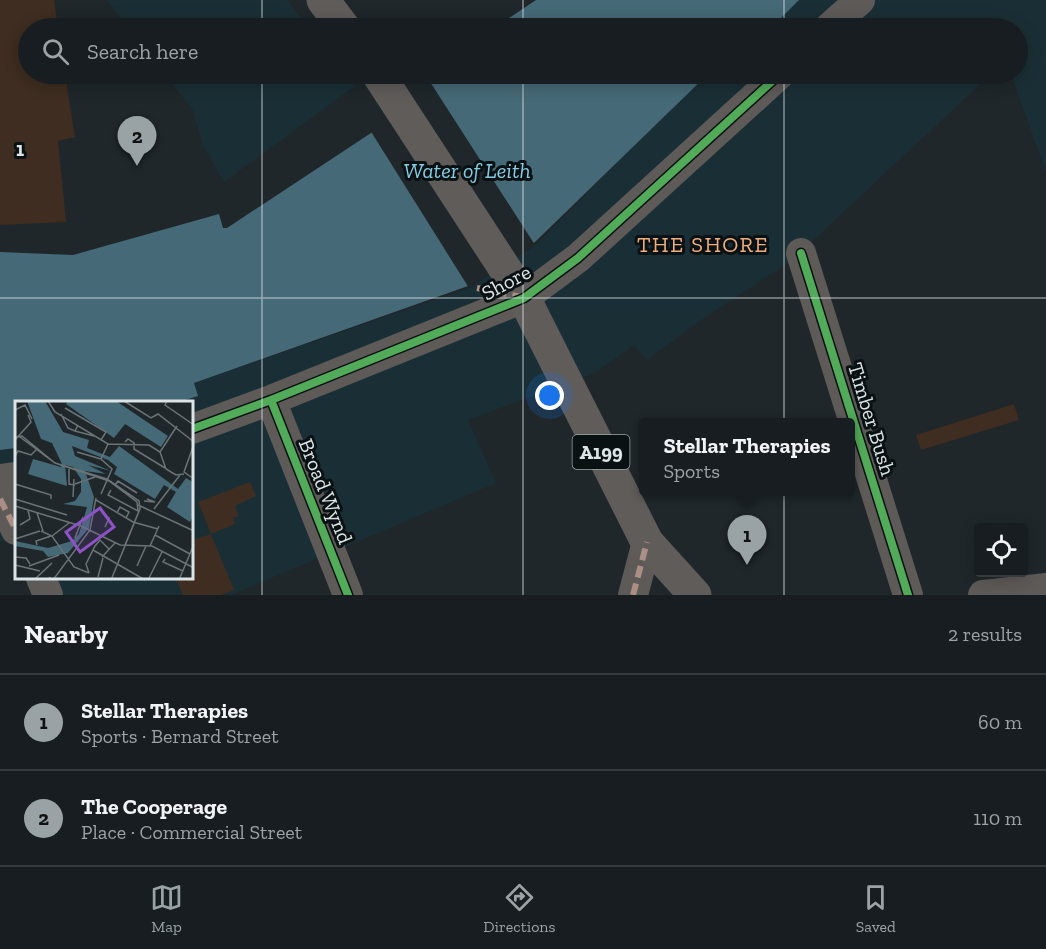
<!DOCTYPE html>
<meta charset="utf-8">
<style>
:root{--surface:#171d20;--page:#202629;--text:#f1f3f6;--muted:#9ea2a5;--line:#363b3e;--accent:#99a2a5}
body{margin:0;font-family:"Zilla Slab",serif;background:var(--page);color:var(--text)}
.controls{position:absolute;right:18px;bottom:18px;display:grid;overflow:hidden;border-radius:6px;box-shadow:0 3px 15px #0003}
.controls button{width:54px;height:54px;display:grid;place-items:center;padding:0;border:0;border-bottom:2px solid var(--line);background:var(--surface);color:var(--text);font:30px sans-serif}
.you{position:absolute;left:550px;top:396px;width:21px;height:21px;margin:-15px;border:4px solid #fff;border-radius:50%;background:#1a73e8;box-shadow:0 0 0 9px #1a73e833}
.badge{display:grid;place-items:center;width:39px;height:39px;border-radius:50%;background:var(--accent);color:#111;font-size:20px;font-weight:700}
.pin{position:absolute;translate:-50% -50px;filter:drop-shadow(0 2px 3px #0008)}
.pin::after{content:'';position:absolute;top:32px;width:21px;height:18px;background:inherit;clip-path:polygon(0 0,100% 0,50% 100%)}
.popup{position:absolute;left:639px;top:418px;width:216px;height:78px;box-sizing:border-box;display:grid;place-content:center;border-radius:6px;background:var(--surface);filter:drop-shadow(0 2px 4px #0005);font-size:20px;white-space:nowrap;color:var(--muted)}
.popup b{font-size:22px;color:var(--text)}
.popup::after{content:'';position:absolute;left:50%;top:100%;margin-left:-12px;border:12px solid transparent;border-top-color:var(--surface)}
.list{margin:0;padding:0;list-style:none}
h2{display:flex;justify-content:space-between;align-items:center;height:78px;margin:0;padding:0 24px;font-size:26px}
h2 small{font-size:20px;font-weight:400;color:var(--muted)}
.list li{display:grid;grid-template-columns:39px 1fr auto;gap:18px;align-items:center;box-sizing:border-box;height:96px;padding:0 24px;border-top:2px solid var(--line)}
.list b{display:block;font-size:22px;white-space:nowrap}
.list p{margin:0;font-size:20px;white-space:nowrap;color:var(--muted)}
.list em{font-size:20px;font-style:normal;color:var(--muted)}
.icon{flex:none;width:33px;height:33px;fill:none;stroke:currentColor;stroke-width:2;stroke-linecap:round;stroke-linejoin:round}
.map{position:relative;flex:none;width:1046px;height:595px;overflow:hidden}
.search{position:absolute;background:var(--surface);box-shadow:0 3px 15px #0003;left:18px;right:18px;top:18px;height:66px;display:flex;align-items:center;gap:15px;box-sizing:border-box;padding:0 21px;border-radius:33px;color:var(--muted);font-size:22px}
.sheet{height:270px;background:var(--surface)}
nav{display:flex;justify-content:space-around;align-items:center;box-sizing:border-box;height:84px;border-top:2px solid var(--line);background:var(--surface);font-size:16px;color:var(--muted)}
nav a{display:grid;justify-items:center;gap:3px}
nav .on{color:var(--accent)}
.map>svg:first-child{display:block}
</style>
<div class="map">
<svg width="1046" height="595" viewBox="0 0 1046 595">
<rect width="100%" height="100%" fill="#1f272a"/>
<path fill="#1a2f35" d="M107,0H287L309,28H129Z
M777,0H1046V172L1011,74H1018V28H749Z
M164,74H345L355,86L224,182L203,146L193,110Z
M704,74H991L791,261L707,316L647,360L634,345L595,373L468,420L496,483L231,595H53L45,579L192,578V403H176L198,396L194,383L469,288L536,245Z
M16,448V537L0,542V450Z"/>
<path fill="#3e2d20" d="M0,0H54L58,28H28V74H65L75,137L58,141L66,222L0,225Z
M1014,404L1019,420L921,450L916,435Z
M250,482L256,496L235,506L239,516L233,518L235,524L211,534L234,590L221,595H183L176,579L192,578V540L211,534L198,502Z"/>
<path fill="#456976" d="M536,0H799L771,28H494Z
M416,74H727L717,84L707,75L535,242L468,286L194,383L198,396L176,403H16V448L0,450V252L73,255L219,214L223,228H227L374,131Z"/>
<path fill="#1f272a" d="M412,74H425L535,245L469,288L370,130Z"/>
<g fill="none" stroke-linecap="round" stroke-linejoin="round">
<path stroke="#5d5a58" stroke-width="30" d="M829,28L860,0
M801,253L908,595
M271,400L348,595
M192,429L271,400L524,298L578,258L780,74
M0,479L16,477
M0,499L16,530
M41,578L48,595
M633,595L647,542
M983,595L1046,588"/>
<path stroke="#5f5c5a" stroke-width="33" d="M323,0L344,28
M378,74L524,298L647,542L695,595"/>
<path stroke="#ac8f84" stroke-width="6" stroke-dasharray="12 6" stroke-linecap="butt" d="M477,288L521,297
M0,499L16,530
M633,595L647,542"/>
<defs>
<path id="cycleway" d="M801,253L908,595
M271,400L348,595
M192,429L271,400L524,298L578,258L780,74"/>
</defs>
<use href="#cycleway" stroke="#0a1113" stroke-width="11"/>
<use href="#cycleway" stroke="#51ab58" stroke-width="8"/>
</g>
<path fill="none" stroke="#dbe4e7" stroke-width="1.5" stroke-opacity="0.55" d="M262,0V28M523,0V28M784,0V28M262,74V595M523,74V595M784,74V595M0,298H1046"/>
<g text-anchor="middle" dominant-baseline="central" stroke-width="6" stroke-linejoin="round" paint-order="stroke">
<rect fill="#0a1113" stroke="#9ca5a7" stroke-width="1.5" x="572.5" y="435" width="57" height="34" rx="4.5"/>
<g font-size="20" font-weight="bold" fill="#dbe4e7">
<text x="601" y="452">A199</text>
</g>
<g font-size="21" fill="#dbe4e7" stroke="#0a1113">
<text transform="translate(506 282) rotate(-28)">Shore</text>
<text transform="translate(872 419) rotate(73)">Timber Bush</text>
<text transform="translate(326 491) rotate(68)">Broad Wynd</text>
</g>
<g font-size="22" font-style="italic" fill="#85cbe3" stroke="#0a1113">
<text x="467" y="170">Water of Leith</text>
</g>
<g font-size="22" letter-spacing="1.5" fill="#f0ae7e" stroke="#0a1113">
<text x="703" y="244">THE SHORE</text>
</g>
</g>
<g transform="translate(15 401)">
<rect width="178" height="178" fill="#1f272a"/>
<path d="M12,0H30L48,31L74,39L72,47L95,56L104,45L163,88L171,77L178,81V115L175,121L152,106L161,91L149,84L140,98L99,73L102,66L93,59L57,45L60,55L96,70L73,64L91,73L70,70L79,96L74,127L53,152L33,156L28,150L0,145V140L33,147L57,140L64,133L72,106L48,103L60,100L66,91V78L58,66L50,64L52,85L13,73L18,58L46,66L47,63L37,42L26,38ZM53,0H101L153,35L146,46L110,23L99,37L51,3Z" fill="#456976"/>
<path fill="none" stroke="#6a7376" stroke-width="1.5" d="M33,0L40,11L93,43L134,44L145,51L151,68L161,74L169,73M109,0L136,17L143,13L179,41M152,0L150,4L179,24M50,7L91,31L86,39M0,9L10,4L17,18M46,13L53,27L60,30M63,24L60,30L79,35M0,36L7,35L40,62L92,78L124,100L125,108L96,179M5,36L40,62L94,80L122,101L123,110L93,94L96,89M0,39L16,21L13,14M110,41L113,38L119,42V48L150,67M179,43L169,71L179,78M62,51L86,58M145,51L162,25M0,55L3,50L16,54L21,49M54,68V83L60,84M0,83L36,94V98M60,83L80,76M100,84L103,80L122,92M86,93L97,68L86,58L93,43M58,96L59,78M0,98L52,114M81,99L118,121L143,128M129,100L140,101L132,98M123,104L179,130M0,105L66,125L105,144L137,145L179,167M139,108L165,74M22,112L28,130M87,112L94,117L90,126M102,112L105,106L114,111L111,117M5,124L15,118L13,109M26,130L37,135L59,166L74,172M140,134L175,153M37,135L54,122M60,137L68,116M0,138L25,130M22,144L21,140L36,135M110,144L124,110M135,145L144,125M78,149L130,179M0,156L11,157L15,163M87,156L100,142M150,158L148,161L168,170M0,164L25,170M14,165L44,154M122,165L131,145M74,172L71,163L80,145L85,139L94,148M34,176L38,179L75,129L81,97M83,176L88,157M19,179L37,162M96,179L110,145M133,179L147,151M164,179L179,143"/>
<path fill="#8e51c7" fill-opacity="0.15" stroke="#8e51c7" stroke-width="3" d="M85,107L99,126L65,151L51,131Z"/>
<rect width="178" height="178" fill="none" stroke="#dbe4e7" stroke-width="3"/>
</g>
<g font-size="20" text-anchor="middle" font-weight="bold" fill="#dbe4e7" stroke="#0a1113" stroke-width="6" stroke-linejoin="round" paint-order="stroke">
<text x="20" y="156">1</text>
</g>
</svg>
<div class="controls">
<button><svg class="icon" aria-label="locate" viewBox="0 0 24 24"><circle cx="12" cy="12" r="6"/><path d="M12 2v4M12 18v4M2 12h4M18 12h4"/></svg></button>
</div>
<div class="you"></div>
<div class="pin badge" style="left:747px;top:565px">1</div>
<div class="popup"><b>Stellar Therapies</b>Sports</div>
<div class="pin badge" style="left:137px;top:166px">2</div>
<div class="search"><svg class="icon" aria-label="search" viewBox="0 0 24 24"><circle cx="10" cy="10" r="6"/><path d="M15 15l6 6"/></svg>Search here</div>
</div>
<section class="sheet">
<h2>Nearby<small>2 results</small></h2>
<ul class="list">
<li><span class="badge">1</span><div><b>Stellar Therapies</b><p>Sports · Bernard Street</p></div><em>60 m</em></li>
<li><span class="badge">2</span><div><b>The Cooperage</b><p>Place · Commercial Street</p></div><em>110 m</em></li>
</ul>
</section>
<nav>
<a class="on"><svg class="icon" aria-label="map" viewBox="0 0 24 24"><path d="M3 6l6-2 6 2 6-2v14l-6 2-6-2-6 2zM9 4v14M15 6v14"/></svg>Map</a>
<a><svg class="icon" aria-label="directions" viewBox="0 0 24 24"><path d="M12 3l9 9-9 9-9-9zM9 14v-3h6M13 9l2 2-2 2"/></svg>Directions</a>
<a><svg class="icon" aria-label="saved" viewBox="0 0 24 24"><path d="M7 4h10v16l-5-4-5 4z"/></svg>Saved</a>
</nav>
